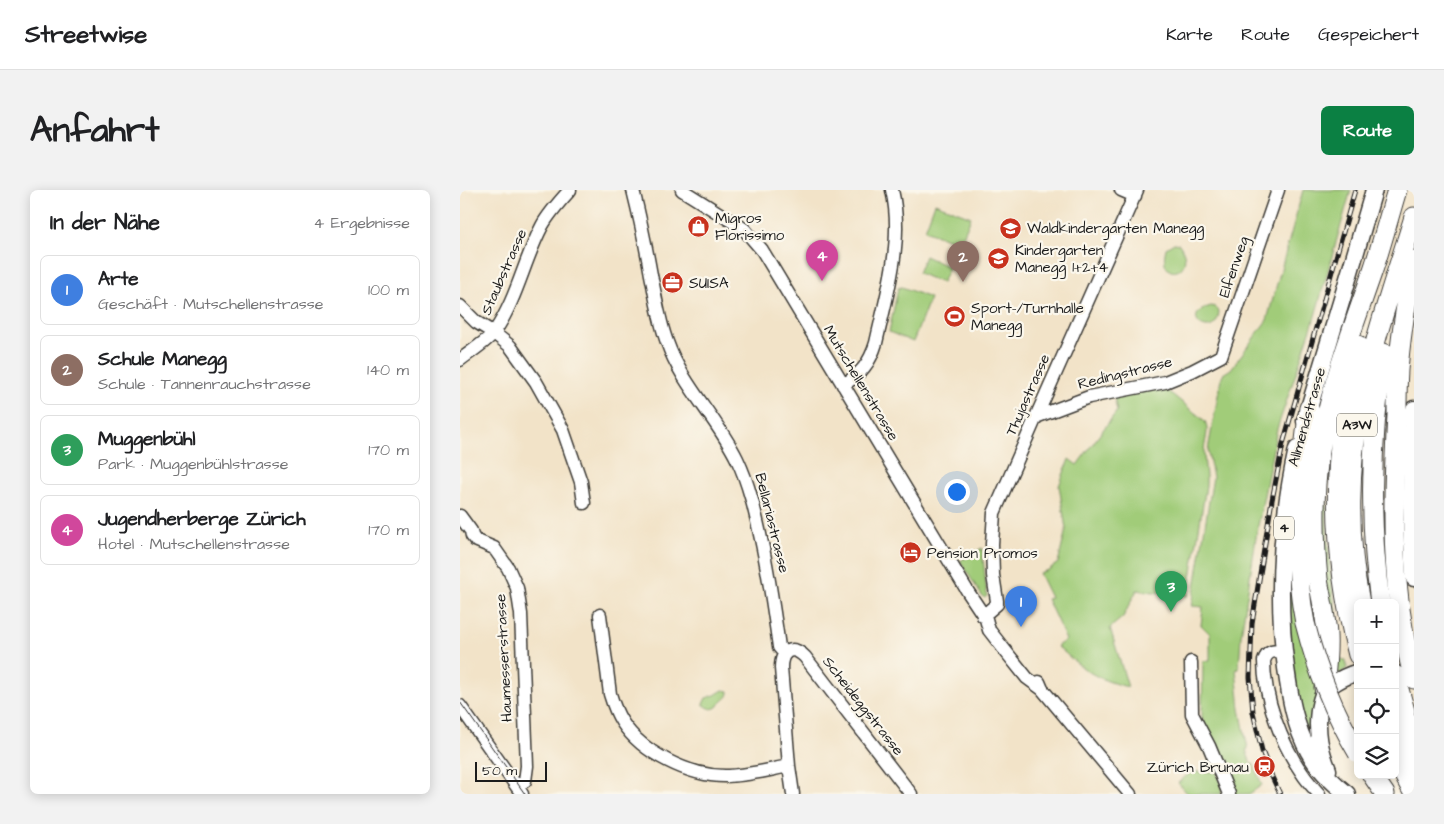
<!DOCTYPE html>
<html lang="de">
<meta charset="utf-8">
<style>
:root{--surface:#fff;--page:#f2f2f2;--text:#202124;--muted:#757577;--line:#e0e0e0;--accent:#0b8043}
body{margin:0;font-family:"Architects Daughter",sans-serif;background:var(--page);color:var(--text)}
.controls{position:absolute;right:15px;bottom:15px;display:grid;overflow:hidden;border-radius:8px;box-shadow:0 2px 12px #0003}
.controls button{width:45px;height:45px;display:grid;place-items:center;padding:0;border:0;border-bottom:1px solid var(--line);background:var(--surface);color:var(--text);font:25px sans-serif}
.scale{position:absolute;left:15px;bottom:12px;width:72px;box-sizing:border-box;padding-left:5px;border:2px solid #1c1c1c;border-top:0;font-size:14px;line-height:18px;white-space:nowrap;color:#1c1c1c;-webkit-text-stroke:4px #fbf7ec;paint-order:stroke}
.you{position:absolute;left:496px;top:301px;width:18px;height:18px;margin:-12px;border:4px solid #fff;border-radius:50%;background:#1a73e8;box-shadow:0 0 0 8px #1a73e833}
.badge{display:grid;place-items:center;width:32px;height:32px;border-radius:50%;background:var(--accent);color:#fff;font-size:16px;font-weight:700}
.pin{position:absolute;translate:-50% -41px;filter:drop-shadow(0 1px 2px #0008)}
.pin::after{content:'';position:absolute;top:26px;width:18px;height:15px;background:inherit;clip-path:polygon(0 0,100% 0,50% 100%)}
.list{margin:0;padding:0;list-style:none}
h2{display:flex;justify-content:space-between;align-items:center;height:65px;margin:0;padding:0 20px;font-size:21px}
h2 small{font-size:16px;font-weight:400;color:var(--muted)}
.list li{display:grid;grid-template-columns:32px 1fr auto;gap:15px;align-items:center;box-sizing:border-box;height:70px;margin:0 10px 10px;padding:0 10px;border:1px solid var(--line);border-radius:8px}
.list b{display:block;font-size:19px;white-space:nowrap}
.list p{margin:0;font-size:16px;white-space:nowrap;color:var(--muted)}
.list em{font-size:16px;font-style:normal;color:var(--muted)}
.icon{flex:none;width:28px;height:28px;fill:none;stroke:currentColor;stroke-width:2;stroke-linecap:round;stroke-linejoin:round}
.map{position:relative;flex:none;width:954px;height:604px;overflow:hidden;border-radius:8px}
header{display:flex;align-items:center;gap:30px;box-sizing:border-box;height:70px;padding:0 25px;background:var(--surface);border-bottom:1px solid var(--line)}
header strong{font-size:24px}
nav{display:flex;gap:28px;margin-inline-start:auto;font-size:18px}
.intro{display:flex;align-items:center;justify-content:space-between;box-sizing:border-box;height:120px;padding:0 30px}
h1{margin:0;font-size:35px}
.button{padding:12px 22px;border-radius:8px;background:var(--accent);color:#fff;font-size:18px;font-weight:700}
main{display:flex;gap:30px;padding:0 30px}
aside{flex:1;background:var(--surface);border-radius:8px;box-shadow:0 2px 12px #0003}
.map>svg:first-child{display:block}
</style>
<header>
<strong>Streetwise</strong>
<nav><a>Karte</a><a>Route</a><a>Gespeichert</a></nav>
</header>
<div class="intro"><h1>Anfahrt</h1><a class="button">Route</a></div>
<main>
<aside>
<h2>In der Nähe<small>4 Ergebnisse</small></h2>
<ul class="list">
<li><span class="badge" style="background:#3f7fe0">1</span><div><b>Arte</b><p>Geschäft · Mutschellenstrasse</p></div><em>100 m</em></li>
<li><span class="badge" style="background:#8d6e63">2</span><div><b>Schule Manegg</b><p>Schule · Tannenrauchstrasse</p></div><em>140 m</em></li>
<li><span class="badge" style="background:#2e9e5b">3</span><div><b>Muggenbühl</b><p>Park · Muggenbühlstrasse</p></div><em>170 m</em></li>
<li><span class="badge" style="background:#d1479c">4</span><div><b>Jugendherberge Zürich</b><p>Hotel · Mutschellenstrasse</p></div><em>170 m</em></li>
</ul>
</aside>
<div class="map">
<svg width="954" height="604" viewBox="0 0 954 604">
<rect width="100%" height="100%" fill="#fbf7ec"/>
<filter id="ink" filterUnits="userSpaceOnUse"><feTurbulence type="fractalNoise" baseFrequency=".02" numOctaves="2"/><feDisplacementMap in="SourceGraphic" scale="10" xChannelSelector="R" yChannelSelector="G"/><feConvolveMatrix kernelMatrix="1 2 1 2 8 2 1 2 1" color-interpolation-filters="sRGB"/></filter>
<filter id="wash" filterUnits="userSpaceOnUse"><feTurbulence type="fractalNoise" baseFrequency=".0096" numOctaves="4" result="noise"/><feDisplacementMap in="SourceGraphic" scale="20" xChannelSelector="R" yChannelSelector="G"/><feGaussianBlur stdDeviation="1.12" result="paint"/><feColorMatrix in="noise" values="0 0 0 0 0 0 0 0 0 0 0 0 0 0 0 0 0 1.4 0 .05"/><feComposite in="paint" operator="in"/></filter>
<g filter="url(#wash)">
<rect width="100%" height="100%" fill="#f2e3c8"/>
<path fill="#a1cc79" stroke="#5e744a" d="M843,0H891L853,133L817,239L797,341L781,446L779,478L776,479L780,519L788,559L786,560L791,574L793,573L802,595L789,604H775L742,528L743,471H750V444L741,435L743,417L732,416L753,287L748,262L749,254L761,189L763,184L771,179L807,130Z
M475,13L511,27L500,54L465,40Z
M714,53L719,54C740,83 696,96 706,58Z
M465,66L489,77L482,93L458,83Z
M442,97L470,108L453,152L429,142L438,98Z
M751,116L755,117L759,121C757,155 715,126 751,116Z
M703,198L713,205L745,231C750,241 744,252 744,263C744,274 747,285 746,296L728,406L677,400L663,427L650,438L668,497C634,489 623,479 597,456L606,450L587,409L591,408L579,383L588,380L598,373L606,339L599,296L609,269L617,275L657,221L654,207Z
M871,238C869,255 868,273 867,291C865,339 870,389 878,436L875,438L876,469L886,470L887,478L871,491L861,358V307Z
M834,309L858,500L856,562L847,550L825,437Z
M522,358L527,406L525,408L522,406L500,371Z
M263,500L269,501C269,507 267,507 263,511C255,519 253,522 243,514L246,508L255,505Z
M732,581L738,582H756L762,595L761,604H728L718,593Z"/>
</g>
<g filter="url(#ink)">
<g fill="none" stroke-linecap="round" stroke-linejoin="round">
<defs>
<path id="minor" d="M173,0C180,28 186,57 191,85C196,108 199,131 207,152C222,195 257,228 277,269C289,294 295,321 301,349C309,385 314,421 319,457L325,464
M222,0L284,39L302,60L508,402L526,429L529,440L543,458L567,488L582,499
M661,0L675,6
M0,116L16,132L34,143L50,156L76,192L103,240L121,292L124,313
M0,170C10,162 28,151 35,141C57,109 64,70 82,36C89,23 100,11 110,0
M383,195C401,184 410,173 416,153C427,103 444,51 432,0
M576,227L629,207L705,192L732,181L761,166L818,0
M0,326L11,341L12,346L15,350L34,358L48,378L57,398L61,424L67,576L65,591L57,596
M140,425L150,504C153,514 157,524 162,532C182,563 229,586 265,586C286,586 308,580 329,576
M523,426L537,414V411L533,385L532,354L534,323L576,227L677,0
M824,461C814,461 807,460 804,471C804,508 821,553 842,583C847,591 853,597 859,604
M731,472L732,524L749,556L769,604
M579,492L582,499L670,604
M0,516L62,604
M333,604L329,576L321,478C321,461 332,454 345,467L451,604"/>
<path id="major" d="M954,219C950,275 950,332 954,388
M845,231L882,109L914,0
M837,259C821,332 816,404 826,478C830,507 835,537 849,562C858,579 872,592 887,604
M939,511L954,543
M868,580C860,560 856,542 859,520C860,515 861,509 863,505C869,493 886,486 898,482"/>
<path id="highway" d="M954,71C947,107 941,143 938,180C937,195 937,210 937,225C932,315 930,401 954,489
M839,341L845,295
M900,413C887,348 888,277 901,213C913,150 935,89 954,27
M920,413C909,329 910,246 924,163
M845,433C831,363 840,288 849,218
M898,465C879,391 872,314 882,238C886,210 892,183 898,155
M935,485L945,521
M864,498C866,480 868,463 867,445C866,426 861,408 858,389C855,358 854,326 856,294C861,219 889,150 913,80C922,54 929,26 937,0
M935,533L954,574
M935,568L954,604
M912,585L925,604"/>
</defs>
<use href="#minor" stroke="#3c3a36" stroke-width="15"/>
<use href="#major" stroke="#3c3a36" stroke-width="19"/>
<use href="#highway" stroke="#3c3a36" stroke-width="21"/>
<use href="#minor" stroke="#fff" stroke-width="12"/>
<use href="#major" stroke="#fff" stroke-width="16"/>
<use href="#highway" stroke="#fff" stroke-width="19"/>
<path stroke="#1c1c1c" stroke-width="1" d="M0,512L65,604"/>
<defs>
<path id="rail" d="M820,604L812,587L802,561L793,522L790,487L792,433L812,310L823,254L895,0"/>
</defs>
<use href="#rail" stroke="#1c1c1c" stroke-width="5"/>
<use href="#rail" stroke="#fbf7ec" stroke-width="3" stroke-dasharray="9" stroke-linecap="butt"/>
<defs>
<path id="highway-bridge" d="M845,433C857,481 873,521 898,563"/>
</defs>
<use href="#highway-bridge" stroke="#3c3a36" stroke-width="21" stroke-linecap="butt"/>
<use href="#highway-bridge" stroke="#fff" stroke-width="19"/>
</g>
</g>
<defs>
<symbol id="shop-disc" viewBox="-11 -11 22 22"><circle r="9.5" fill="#c8321e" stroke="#fbf7ec"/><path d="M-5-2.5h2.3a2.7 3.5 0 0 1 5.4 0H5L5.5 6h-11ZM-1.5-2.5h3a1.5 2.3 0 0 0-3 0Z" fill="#fff"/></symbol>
<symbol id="school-disc" viewBox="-11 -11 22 22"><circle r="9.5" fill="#c8321e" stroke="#fbf7ec"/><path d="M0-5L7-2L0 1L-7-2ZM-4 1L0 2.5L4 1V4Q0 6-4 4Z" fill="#fff"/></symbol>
<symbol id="office-disc" viewBox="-11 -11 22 22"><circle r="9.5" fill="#c8321e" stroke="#fbf7ec"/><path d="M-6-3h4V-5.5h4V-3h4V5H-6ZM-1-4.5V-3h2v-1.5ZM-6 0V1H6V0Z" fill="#fff"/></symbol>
<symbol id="stadium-disc" viewBox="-11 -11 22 22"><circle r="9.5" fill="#c8321e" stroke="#fbf7ec"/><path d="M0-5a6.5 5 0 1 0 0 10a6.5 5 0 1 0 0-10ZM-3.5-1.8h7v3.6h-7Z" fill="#fff"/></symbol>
<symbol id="hotel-disc" viewBox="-11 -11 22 22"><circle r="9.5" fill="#c8321e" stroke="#fbf7ec"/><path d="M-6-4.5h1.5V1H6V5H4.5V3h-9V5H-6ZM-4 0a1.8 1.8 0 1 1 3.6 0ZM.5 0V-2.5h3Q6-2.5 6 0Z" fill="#fff"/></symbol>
<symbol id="station-disc" viewBox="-11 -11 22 22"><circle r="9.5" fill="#c8321e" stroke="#fbf7ec"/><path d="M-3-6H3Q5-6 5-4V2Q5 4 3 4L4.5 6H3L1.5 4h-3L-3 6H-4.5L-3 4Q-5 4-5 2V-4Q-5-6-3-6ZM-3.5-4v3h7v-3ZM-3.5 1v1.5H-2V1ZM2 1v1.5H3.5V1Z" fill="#fff"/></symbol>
</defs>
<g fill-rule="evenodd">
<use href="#shop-disc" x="226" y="24" width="25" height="25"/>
<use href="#school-disc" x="538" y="26" width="25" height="25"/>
<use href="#school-disc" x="526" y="56" width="25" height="25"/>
<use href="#office-disc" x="200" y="80" width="25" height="25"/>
<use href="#stadium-disc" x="482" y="114" width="25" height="25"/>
<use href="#hotel-disc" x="438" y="350" width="25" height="25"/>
<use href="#station-disc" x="792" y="564" width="25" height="25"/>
</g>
<g text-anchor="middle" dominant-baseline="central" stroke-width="4.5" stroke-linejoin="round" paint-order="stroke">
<g fill="#fbf7ec" stroke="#5f5e5a" stroke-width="1">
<rect x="877" y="223.5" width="40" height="23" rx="4"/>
<rect x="814" y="326.5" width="20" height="23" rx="4"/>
</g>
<g font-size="14" font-weight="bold" fill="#1c1c1c">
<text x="897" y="235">A3W</text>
<text x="824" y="338">4</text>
</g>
<g font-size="15" fill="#1c1c1c" stroke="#fbf7ec" text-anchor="start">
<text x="255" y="28">Migros<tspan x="255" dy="17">Florissimo</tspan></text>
<text x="567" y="38">Waldkindergarten Manegg</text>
<text x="555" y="60">Kindergarten<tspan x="555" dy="17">Manegg 1+2+4</tspan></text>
<text x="229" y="93">SUISA</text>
<text x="511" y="118">Sport-/Turnhalle<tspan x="511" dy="17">Manegg</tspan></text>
<text x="467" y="363">Pension Promos</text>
<text x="789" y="577" text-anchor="end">Zürich Brunau</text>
</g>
<g font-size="15" fill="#1c1c1c" stroke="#fbf7ec">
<text transform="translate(774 77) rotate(-71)">Elfenweg</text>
<text transform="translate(44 82) rotate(-66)">Staubstrasse</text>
<text transform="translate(665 183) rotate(-14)">Redingstrasse</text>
<text transform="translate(401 193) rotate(59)">Mutschellenstrasse</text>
<text transform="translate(568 205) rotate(-66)">Thujastrasse</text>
<text transform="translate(847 227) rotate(-74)">Allmendstrasse</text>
<text transform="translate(312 333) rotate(76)">Bellariastrasse</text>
<text transform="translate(44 468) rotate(-93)">Haumesserstrasse</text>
<text transform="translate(403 516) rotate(52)">Scheideggstrasse</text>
</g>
</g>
</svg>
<div class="controls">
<button>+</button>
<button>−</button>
<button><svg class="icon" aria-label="locate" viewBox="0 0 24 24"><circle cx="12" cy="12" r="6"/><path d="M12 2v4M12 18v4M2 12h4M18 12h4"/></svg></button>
<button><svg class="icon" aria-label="layers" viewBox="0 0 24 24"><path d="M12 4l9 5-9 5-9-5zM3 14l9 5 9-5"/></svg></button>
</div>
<div class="scale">50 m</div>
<div class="you"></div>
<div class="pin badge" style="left:561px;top:437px;background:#3f7fe0">1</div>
<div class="pin badge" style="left:503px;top:92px;background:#8d6e63">2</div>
<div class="pin badge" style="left:711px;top:422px;background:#2e9e5b">3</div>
<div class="pin badge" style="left:362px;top:91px;background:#d1479c">4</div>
</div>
</main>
